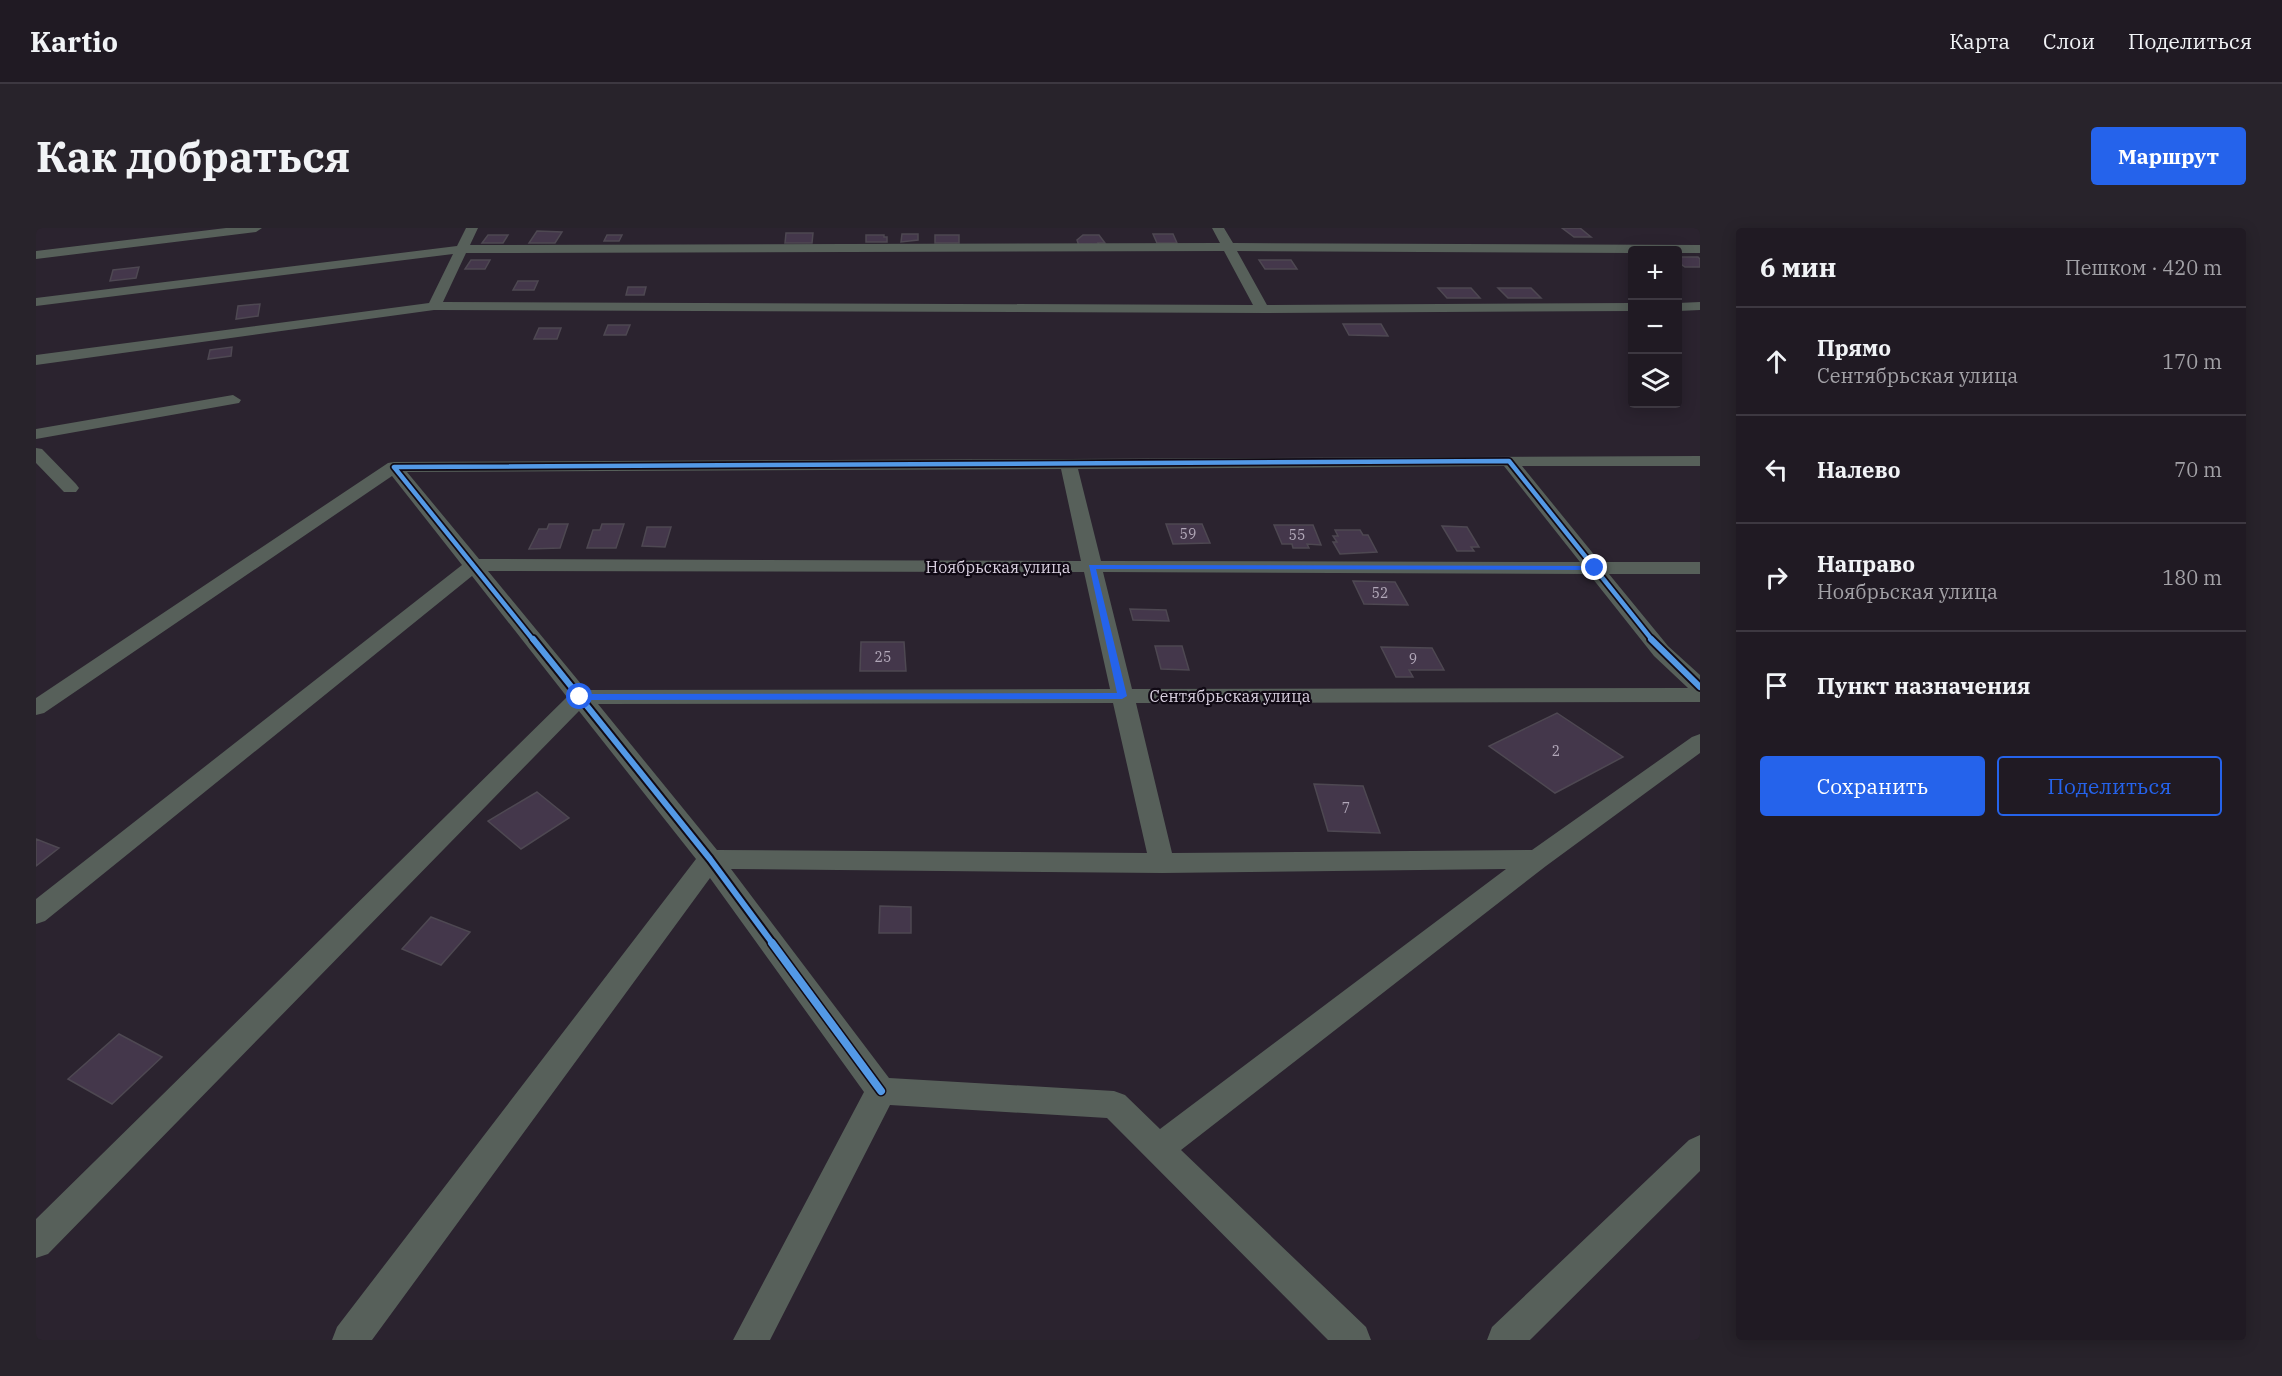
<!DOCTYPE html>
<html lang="ru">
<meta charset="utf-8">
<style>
:root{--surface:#201a23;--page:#28232b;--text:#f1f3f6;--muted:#a2a1a6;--line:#3d3841;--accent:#2563eb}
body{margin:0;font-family:"IBM Plex Serif",serif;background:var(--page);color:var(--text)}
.controls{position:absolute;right:18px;top:18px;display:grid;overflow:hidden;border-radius:6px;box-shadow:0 3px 15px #0003}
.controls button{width:54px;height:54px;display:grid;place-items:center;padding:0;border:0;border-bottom:2px solid var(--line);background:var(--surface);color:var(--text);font:30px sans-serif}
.stop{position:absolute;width:18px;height:18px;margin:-14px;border:4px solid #2563eb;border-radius:50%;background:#fff}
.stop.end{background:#2563eb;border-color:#fff;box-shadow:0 2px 6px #0008}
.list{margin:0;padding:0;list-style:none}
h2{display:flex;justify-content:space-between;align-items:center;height:78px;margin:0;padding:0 24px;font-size:26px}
h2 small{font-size:20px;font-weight:400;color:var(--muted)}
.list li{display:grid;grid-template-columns:39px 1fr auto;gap:18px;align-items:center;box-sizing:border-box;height:108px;padding:0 24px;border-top:2px solid var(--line)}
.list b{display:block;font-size:22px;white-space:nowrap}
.list p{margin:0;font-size:20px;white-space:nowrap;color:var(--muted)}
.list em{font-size:20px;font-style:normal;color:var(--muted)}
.actions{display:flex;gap:12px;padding:18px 24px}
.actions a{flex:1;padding:14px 0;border:2px solid var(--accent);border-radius:6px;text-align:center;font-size:21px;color:var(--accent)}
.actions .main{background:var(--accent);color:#fff}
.icon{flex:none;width:33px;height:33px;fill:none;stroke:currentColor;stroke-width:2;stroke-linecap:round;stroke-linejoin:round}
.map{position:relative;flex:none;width:1664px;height:1112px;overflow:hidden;border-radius:6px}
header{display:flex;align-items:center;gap:36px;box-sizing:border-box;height:84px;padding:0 30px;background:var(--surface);border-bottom:2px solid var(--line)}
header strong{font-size:28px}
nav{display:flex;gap:33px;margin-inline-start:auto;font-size:21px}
.intro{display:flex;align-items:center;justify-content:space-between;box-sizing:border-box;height:144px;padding:0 36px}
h1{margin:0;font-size:42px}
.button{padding:15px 27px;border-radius:6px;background:var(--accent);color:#fff;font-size:21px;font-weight:700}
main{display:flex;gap:36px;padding:0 36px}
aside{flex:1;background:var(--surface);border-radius:6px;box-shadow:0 3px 15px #0003}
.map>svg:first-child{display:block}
</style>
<header>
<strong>Kartio</strong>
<nav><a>Карта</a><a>Слои</a><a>Поделиться</a></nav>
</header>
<div class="intro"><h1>Как добраться</h1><a class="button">Маршрут</a></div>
<main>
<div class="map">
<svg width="1664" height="1112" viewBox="0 0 1664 1112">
<rect width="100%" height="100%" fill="#2b232f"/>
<path fill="#44374b" stroke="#4e4852" stroke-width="1.5" d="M1526,0H1544L1555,9H1538Z
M501,3L526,4L519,15H493Z
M750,5H777L776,15H749Z
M866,6H882V12L865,14Z
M1117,6H1137L1141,15H1121Z
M452,7H472L467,15H446Z
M571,7H586L583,13H568Z
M830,7H848V9H851V14H830Z
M899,7H923V15H899Z
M1047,7H1063L1069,15H1062L1063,18H1043L1041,12Z
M1642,29H1662L1664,31V39H1649L1642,34Z
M435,32H454L449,41H429Z
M1223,32H1255L1261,41H1229Z
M103,39L100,50L74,53L77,42Z
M482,53H502L498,62H477Z
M592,59H610L608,67H590Z
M1402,60H1435L1444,70H1411Z
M1462,60H1495L1505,70H1472Z
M224,76L222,88L200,91L202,78Z
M1307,96H1345L1352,108L1313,107Z
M572,97H594L590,107H568Z
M503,100H525L521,111H498Z
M196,119L195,128L172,131L174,122Z
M513,296H532L524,320L493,321L503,301H511Z
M566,296H588L580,320H551L557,302H564Z
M1130,296H1166L1174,315L1137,316Z
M1238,297H1277L1285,317L1271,316L1273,320H1257L1256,316H1246Z
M1406,298L1431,299L1443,319H1435L1438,323H1421Z
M611,299H635L629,319L606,318Z
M1299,302H1324L1327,307H1332L1341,324L1304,326L1297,314H1301L1297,308H1302Z
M1317,353L1359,354L1372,377L1328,376Z
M1094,381L1130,382L1133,393L1097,392Z
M825,414H868L870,443H824Z
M1119,418H1146L1153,442L1125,441Z
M1345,419L1396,420L1408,442H1373L1377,449H1360Z
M1521,485L1587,529L1519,565L1453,518Z
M1278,556L1327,558L1344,605L1292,603Z
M501,564L533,590L485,621L452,593Z
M0,611L23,620L0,638Z
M844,678L875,679V705H843Z
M395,689L434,704L405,737L366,721Z
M83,806L126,829L76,876L32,851Z"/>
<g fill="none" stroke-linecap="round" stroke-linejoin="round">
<path fill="#57605a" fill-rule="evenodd" d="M190,0H226L220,4L0,31V23Z
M430,0H442L434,17L1184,15L1176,0H1188L1197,15L1664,17V25H1642V22H1596V25L1201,23L1231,77L1596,75V83L1226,85L398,82L0,137V127L393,75L417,26L0,78V70L421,18ZM1188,23L1217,77L407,74L430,25Z
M1664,74V82L1642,83V75Z
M197,167L205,172L203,175L0,211V201Z
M0,220L6,221L40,256L43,260L40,264H28L0,235Z
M1664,228V238H1486L1564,334H1664V346H1573L1632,418L1664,447V474L1100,475L1136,625L1496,622L1656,509L1664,506V525L1510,638L1145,922L1330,1099L1335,1112H1292L1071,890L854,877L734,1112H697L828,864L674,650L336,1112H296L301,1099L660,631L543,483L12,1026L0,1030V991L531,469L436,348L9,693L0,696V671L426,337L356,248L8,485L0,487V470L352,235L358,234ZM1468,238L1544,334L1065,333L1042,241ZM1025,241L1045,333L443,331L371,244ZM452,343L1048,344L1074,461L550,462ZM1067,344L1553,346L1618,428L1652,460L1096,461ZM1077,475L1111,625L681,622L562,476ZM695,641L1126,645L1470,641L1124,901L1089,867L1078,863L853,850Z
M1664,907V943L1494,1112H1451L1456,1099L1653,912Z"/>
<defs>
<path id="cycleway-far2" d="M498,413L358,239L1473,233L1617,413"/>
<path id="cycleway-far1" d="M497,411L674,631L737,716
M1615,411L1664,459"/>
<path id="cycleway" d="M736,715L845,863"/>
</defs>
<use href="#cycleway-far2" stroke="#110a15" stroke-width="8"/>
<use href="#cycleway-far1" stroke="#110a15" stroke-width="10"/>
<use href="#cycleway" stroke="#110a15" stroke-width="11"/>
<use href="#cycleway-far2" stroke="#5399e6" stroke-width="4.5"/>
<use href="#cycleway-far1" stroke="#5399e6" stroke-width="6"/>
<use href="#cycleway" stroke="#5399e6" stroke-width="8"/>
</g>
<path fill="#2563eb" d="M1053,337L1559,338L1563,340L1559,342L1060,341L1091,468L1086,471L544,472L539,469L544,466L1081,465Z"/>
<g text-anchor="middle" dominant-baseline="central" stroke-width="4.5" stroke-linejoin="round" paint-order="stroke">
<g font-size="14" fill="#b2a8b9">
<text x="1152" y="306">59</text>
<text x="1261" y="307">55</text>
<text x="1344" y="365">52</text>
<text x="847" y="429">25</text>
<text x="1377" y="431">9</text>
<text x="1520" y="523">2</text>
<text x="1310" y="580">7</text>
</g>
<g font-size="16" fill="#d7cede" stroke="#110a15">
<text x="962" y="339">Ноябрьская улица</text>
<text x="1194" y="468">Сентябрьская улица</text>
</g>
</g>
</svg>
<div class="controls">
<button>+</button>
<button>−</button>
<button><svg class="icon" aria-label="layers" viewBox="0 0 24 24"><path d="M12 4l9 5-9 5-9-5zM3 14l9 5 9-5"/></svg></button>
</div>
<div class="stop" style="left:544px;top:469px"></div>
<div class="stop end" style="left:1559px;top:340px"></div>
</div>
<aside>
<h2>6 мин<small>Пешком · 420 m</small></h2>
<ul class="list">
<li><svg class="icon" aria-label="ahead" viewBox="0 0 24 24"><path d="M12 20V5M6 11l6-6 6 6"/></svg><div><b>Прямо</b><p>Сентябрьская улица</p></div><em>170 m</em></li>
<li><svg class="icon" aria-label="left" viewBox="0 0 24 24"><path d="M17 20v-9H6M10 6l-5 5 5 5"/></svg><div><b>Налево</b></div><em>70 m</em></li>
<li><svg class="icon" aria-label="right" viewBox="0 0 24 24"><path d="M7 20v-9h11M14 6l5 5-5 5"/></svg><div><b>Направо</b><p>Ноябрьская улица</p></div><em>180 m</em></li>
<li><svg class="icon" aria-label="arrive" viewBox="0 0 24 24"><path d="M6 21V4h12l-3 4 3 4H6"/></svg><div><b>Пункт назначения</b></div></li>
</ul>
<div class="actions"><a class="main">Сохранить</a><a>Поделиться</a></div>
</aside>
</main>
